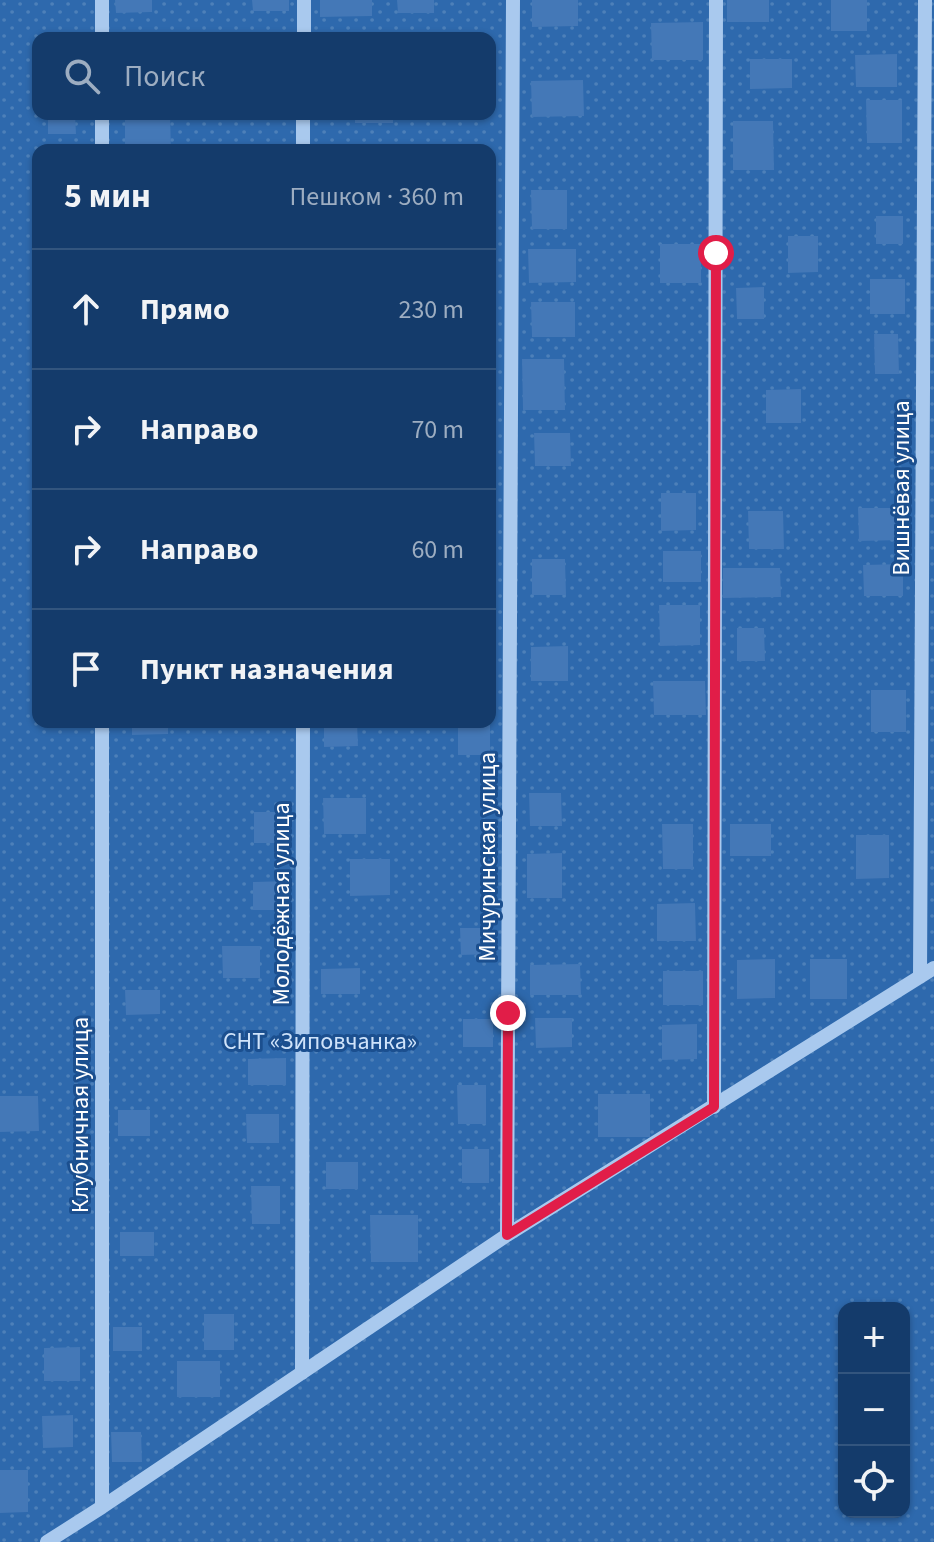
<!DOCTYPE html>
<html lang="ru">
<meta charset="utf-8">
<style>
:root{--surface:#143b6b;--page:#1d4271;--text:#f1f3f6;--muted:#9dadc1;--line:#33557e}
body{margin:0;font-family:"Source Sans 3",sans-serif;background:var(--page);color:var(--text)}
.controls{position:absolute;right:24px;bottom:24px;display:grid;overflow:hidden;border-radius:16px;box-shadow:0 2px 6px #0004}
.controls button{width:72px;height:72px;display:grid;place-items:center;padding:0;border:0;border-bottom:2px solid var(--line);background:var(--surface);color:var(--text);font:40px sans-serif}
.stop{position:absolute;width:24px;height:24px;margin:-18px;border:6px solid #e11d48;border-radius:50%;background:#fff}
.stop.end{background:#e11d48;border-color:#fff;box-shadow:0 2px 8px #0008}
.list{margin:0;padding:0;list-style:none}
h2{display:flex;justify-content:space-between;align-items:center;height:104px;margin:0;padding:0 32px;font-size:34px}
h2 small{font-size:26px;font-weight:400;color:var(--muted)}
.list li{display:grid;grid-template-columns:52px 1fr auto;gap:24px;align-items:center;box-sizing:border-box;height:120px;padding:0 32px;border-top:2px solid var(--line)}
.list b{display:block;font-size:30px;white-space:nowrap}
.list em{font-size:26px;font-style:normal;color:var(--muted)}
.icon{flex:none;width:44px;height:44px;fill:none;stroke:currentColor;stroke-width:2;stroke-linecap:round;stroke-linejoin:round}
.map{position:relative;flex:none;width:934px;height:1542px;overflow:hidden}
.search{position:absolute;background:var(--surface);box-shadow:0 2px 6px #0004;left:32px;top:32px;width:464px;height:88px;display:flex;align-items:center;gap:20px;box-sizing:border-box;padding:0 28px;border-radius:16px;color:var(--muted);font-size:30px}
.panel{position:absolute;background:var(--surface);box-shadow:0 2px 6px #0004;left:32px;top:144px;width:464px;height:584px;border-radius:16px}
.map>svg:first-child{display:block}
</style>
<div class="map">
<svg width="934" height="1542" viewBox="0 0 934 1542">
<defs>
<pattern id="green-dots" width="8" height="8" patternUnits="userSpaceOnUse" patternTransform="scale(2)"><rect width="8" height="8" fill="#2e69ad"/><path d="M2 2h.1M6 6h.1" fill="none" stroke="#4d80b9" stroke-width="1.8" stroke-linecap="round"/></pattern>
</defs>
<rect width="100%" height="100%" fill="#1b4f8f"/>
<path fill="url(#green-dots)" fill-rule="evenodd" d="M0,0H934V1542H0ZM38,38H490V114H38ZM38,150H490V722H38ZM844,1308H904V1512H844Z"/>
<path fill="#4478b7" d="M115,0H152V12L116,13Z
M252,0H289V11H253Z
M320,0H372V16L320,17Z
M397,0H434V13H398Z
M532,0H578V26L532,27Z
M727,0H769V22H727Z
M831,0H867V31H831Z
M703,22V60H652L651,23Z
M897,54V87H856L855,55Z
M750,59H792V88L750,89Z
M583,80L584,116L532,117L531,81Z
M866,100H902V143H867Z
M48,114H75L76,134H48Z
M125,114H170L171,150H125Z
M355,114H393V123H355Z
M733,121H773L774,170H733Z
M531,190H567V229H532Z
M876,216H903V244H876Z
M788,236H818V272L788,273Z
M660,244H701V283H660Z
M528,249H576V282L529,283Z
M870,279H905V314H870Z
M764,287V319H737L736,288Z
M531,302H575V337H532Z
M874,334H898L899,374H875Z
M522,359H564L565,410H523Z
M801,389V423H766V390Z
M534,433H570L571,466H535Z
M661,493H696V530L661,531Z
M858,508H902L903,540L859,541Z
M748,511H783L784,549H749Z
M490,550H494L495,590H490Z
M663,551H701V582H663Z
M532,559H565L566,595H532Z
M903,564V596H864L863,565Z
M723,568H780L781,597L723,598Z
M659,605H700V645L660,646Z
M737,628H764L765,661H737Z
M568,646V681H531V647Z
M653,681H705L706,715H654Z
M871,690H906V732H871Z
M132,722H168V734L132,735Z
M324,722H357L358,746L324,747Z
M490,725V755H458V726Z
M529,793H561L562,826H530Z
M323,798H366V834H324Z
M254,812H283V843H254Z
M662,824H693V869H663Z
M730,824H771V856H730Z
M856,835H889V878L856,879Z
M562,853V898H527V854Z
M350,859H390V895L350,896Z
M287,881V910H253V882Z
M695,903L696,941H657V904Z
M460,928H493V954L461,955Z
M222,946H260V978H223Z
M775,959V998L737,999V960Z
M810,959H847V999H810Z
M580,964L581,995H530V965Z
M360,968V994H321V969Z
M663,971H703V1005H663Z
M125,990H160V1014L126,1015Z
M535,1018H572V1047L536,1048Z
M463,1019H493V1047H463Z
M697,1024V1059L662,1060V1025Z
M286,1058V1085H248V1059Z
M457,1085H486V1124H458Z
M598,1094H650V1137H598Z
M0,1096H38L39,1131L0,1132Z
M118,1110H150V1136H118Z
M246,1114H279V1143H247Z
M462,1149H489V1183H462Z
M326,1162H358V1189H326Z
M251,1186H280V1224H252Z
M370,1215H418V1262H371Z
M120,1232H154V1256H120Z
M204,1314H234V1350H204Z
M113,1327H142V1351H113Z
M80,1347V1381H44V1348Z
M177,1361H220V1397H177Z
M73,1415V1447L43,1448L42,1416Z
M111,1432H141L142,1462H112Z
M0,1470H28V1512L0,1513Z"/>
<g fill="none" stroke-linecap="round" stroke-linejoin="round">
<path stroke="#a9c9ee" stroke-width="14" d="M102,0V38
M304,38V0
M102,114V150
M303,150V114
M102,722V1507
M920,977L925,0
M714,1107L716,0
M507,1235L513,0
M302,1373L303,722
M47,1542L102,1507L507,1235L934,968"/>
</g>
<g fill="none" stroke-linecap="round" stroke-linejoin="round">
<path stroke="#e11d48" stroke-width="10" d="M508,1013L507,1235L714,1107L716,253"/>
</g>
<g text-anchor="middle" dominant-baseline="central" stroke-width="6" stroke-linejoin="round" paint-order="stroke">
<g font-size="24" fill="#fff" stroke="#1b4f8f">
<text transform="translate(901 488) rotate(-90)">Вишнёвая улица</text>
<text transform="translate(487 857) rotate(-90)">Мичуринская улица</text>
<text transform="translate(281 904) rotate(-90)">Молодёжная улица</text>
<text transform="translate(80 1115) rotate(-90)">Клубничная улица</text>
</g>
<g font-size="24" fill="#cfe3fa" stroke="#1b4f8f">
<text x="320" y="1041">СНТ «Зиповчанка»</text>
</g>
</g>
</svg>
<div class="controls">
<button>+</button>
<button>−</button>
<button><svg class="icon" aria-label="locate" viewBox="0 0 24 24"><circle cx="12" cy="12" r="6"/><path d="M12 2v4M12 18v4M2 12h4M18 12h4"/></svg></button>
</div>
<div class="stop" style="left:716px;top:253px"></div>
<div class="stop end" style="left:508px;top:1013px"></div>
<div class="search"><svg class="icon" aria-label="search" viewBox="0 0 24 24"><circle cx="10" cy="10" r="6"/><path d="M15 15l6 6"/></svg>Поиск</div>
<section class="panel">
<h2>5 мин<small>Пешком · 360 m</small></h2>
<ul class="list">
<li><svg class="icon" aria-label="ahead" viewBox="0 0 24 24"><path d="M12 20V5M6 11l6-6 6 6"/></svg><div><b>Прямо</b></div><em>230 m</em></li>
<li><svg class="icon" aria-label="right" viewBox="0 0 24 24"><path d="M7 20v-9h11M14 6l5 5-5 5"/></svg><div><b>Направо</b></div><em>70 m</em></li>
<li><svg class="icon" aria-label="right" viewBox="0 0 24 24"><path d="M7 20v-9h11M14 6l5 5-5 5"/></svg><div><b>Направо</b></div><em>60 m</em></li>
<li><svg class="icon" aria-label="arrive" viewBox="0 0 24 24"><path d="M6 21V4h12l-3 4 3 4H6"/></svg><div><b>Пункт назначения</b></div></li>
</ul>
</section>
</div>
